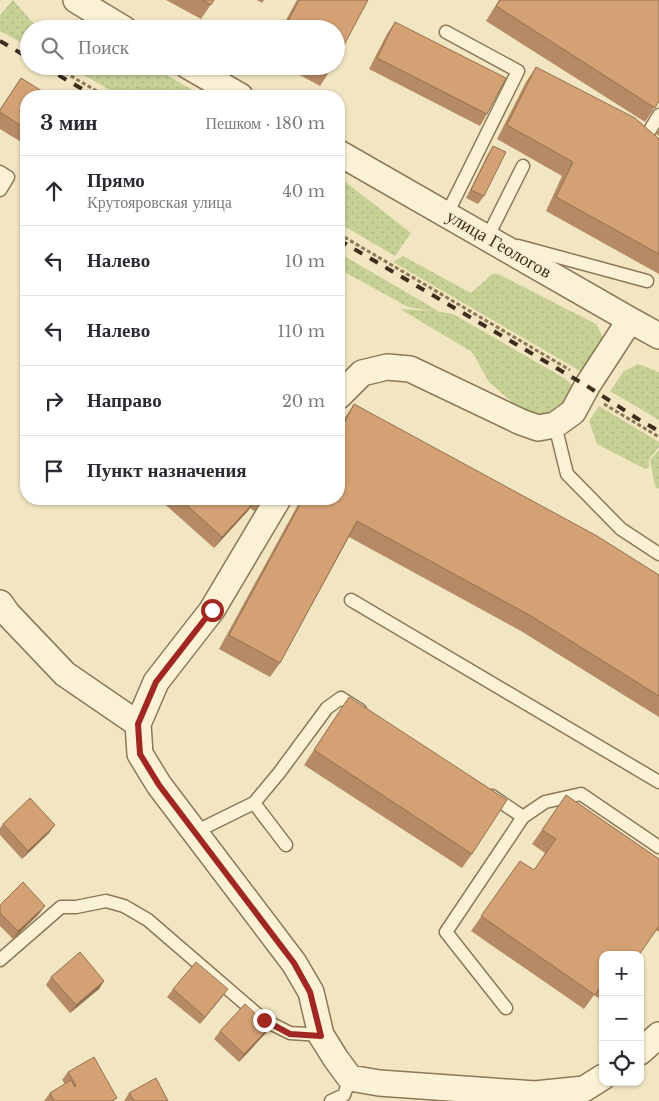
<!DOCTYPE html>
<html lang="ru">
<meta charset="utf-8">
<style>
:root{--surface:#fff;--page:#f7f7f7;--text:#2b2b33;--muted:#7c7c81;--line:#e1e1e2}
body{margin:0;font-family:"Libre Baskerville",serif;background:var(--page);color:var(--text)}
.controls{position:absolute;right:15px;bottom:15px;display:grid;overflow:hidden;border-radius:10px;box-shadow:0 1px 4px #0004}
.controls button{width:45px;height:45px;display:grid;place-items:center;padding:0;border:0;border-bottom:1px solid var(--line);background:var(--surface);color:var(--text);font:25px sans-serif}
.stop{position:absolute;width:15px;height:15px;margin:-11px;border:4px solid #a12822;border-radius:50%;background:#fff}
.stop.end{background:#a12822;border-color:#fff;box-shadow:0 1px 5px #0008}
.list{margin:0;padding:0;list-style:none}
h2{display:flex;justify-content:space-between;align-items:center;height:65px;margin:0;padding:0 20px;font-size:21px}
h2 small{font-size:16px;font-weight:400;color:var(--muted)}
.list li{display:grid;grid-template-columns:32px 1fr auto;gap:15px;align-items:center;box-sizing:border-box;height:70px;padding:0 20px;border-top:1px solid var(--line)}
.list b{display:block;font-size:19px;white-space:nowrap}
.list p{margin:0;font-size:16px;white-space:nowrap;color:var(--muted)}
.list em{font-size:16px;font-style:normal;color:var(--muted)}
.icon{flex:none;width:28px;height:28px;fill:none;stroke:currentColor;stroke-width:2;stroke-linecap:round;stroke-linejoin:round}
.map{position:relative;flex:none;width:659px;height:1101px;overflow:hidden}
.search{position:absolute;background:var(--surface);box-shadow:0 1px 4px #0004;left:20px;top:20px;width:325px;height:55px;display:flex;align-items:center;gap:12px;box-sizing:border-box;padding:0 18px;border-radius:28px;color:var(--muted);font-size:19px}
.panel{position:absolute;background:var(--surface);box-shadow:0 1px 4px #0004;left:20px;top:90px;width:325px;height:415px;border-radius:20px}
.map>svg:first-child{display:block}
</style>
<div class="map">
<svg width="659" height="1101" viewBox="0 0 659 1101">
<defs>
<pattern id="grass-dots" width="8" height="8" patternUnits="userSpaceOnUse" patternTransform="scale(1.25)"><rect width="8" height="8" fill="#c7d195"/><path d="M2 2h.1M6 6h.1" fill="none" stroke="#acb480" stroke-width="1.8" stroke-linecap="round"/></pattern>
</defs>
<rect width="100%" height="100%" fill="#f2e6c2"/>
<path fill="url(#grass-dots)" d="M13,0L34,24L31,29H29V34L24,44L0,31V15Z
M68,66H152L202,96H120Z
M339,177L411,233L395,256L339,223Z
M339,253L440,312L453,314L564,378L577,389L564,411L544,418L520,409L489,382L472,352L400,309L433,311L408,307L339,269Z
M403,256L471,293L492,274H498L596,324L606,343L589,373L580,371L393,262Z
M638,364L659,372V420L610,391L624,371Z
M599,406L659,442V447L649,459V467L645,469L597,444L589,421Z
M659,450V489L655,486L650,460Z"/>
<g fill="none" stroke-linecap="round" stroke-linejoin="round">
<defs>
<path id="service" d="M446,32L518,71L447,214
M647,135L659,115
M0,172L8,177L0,190
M492,239L487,238L523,166
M518,246L647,281
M555,425L567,474L621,529L659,554
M351,600L659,782
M492,796L523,817
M254,803L286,845
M195,832L254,803L279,773L327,708L341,698L360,710
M0,960L61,907H76L106,901L124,906L148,920L264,1020L290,1033L321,1035
M506,1008L446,932L523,817L545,802L581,794L659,847
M331,1101L344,1095L350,1078"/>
<path id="minor" d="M76,0L124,29
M188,66L240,96
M339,153L630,320L659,336
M339,396L362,373L387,367L410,369L521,422L538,428L555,425L573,412L587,386L630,320
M278,499L212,610L156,682L138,724L140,754L159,785L294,963L311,992L321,1035L336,1059L350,1078L379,1083L535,1094L584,1089L603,1077
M0,603L7,613L65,674L138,724
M640,1052L659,1035"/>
</defs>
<use href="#service" stroke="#8d7757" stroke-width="15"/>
<use href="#minor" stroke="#8d7757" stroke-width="28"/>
<path stroke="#8d7757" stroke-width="3" stroke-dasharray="4 2.5" stroke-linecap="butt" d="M21,47L29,51
M54,66L105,96
M339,234L570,370
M604,404L659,437"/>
<use href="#service" stroke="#fbf2d6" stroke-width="12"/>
<use href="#minor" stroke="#fbf2d6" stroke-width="25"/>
<path stroke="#3c2d1d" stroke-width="4" stroke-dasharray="9 9" stroke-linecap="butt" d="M0,41L29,58
M43,66L94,96
M339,240L587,386L638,419L659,431"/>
</g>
<path fill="#b58a64" d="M166,0H214L201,19Z
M257,0H264L262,3Z
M297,0H368L336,29H281Z
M499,0H659V101L645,122L486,21Z
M395,22L487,114L480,126L369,69L387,34Z
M283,66H333L320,86Z
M536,67L659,139V274L546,211L562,176L497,139L526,82Z
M21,78L26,96V145L0,129V109Z
M659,130V136L656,134Z
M493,146L484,196L478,204L466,198L488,154Z
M354,404L659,575V717L521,631L349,537L280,663L270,677L219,649L301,499H339V429L344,419Z
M159,499H266L254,511L250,508L214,548Z
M349,697L472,854L462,868L304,765Z
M566,795L659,859V932L656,930L603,955V1001L594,995L584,1009L471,931L520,861L534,870L545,853L532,844Z
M3,824L49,833L22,859L0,835V828Z
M0,905L39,914L13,939L0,926Z
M51,977L104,981L99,989L70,1013L46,985Z
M173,989L222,997L200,1024L167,997Z
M270,1027L264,1035L239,1062L214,1039L220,1031Z
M68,1072L115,1101H44L50,1093L65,1084L62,1080Z
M129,1093L168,1101H124Z"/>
<path fill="#947151" d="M263,499H266L254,511Z
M256,500L248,511L214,548L222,537Z
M55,825L49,833L22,859L28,851Z
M45,906L39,914L13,939L18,931Z
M104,981L99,989L70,1013L76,1005Z
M228,989L222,997L200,1024L205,1017Z
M270,1027L264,1035L239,1062L244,1054Z"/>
<path fill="#d3a174" stroke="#947151" d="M202,0H214L211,5Z
M299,0H368L336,60V29H284Z
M500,0H659V101L655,108L496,6Z
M395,22L506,78L487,114L377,58Z
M320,66H333L330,72Z
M536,67L635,118L659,139V254L556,197L573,162L507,125Z
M21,78L50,96H26V129L0,112V110Z
M493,146L506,152L484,196L471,190Z
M354,404L597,536L659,575V696L531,616L357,521L280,663L229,635L303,499H339V433Z
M180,499H255L256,500L222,537Z
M349,697L507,800L472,854L314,750Z
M566,795L659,859V926L639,955H603V983L595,995L481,916L520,861L534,870L556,839L542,830Z
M30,798L55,825L28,851L3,824Z
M23,882L45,906L18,931L0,913V905Z
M80,952L104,981L76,1005L51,977Z
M196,962L228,989L205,1017L173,989Z
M245,1004L270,1027L244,1054L220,1031Z
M94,1057L117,1098L112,1101H54L50,1093L71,1080L75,1087L76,1086L68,1072Z
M156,1078L168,1101H134L129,1093Z"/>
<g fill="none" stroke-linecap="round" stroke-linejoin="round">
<path stroke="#a12822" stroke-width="6" d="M212,610L156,682L138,724L140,754L159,785L294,963L310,992L321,1036L290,1034L264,1020"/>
</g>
<g text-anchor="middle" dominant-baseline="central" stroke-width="4.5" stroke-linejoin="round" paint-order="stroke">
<g font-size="18" fill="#3c2d1d" stroke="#f8efd2">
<text transform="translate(499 244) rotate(30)">улица Геологов</text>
</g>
</g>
</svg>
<div class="controls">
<button>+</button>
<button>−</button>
<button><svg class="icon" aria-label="locate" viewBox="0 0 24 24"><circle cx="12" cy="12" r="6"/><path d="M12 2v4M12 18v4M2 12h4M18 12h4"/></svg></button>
</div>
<div class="stop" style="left:212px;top:610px"></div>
<div class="stop end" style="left:264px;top:1020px"></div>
<div class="search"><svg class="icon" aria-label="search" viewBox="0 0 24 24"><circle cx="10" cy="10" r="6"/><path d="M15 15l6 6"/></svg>Поиск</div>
<section class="panel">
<h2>3 мин<small>Пешком · 180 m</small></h2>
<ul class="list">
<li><svg class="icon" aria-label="ahead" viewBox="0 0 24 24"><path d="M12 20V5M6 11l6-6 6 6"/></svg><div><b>Прямо</b><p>Крутояровская улица</p></div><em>40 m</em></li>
<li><svg class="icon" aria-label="left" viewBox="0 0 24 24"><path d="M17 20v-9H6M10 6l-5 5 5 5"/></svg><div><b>Налево</b></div><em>10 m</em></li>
<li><svg class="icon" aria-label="left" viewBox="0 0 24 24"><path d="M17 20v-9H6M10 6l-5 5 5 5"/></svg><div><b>Налево</b></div><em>110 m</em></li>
<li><svg class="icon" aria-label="right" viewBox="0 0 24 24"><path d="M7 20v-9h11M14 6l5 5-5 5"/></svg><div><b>Направо</b></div><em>20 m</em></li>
<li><svg class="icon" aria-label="arrive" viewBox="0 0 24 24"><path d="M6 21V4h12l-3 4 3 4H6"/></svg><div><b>Пункт назначения</b></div></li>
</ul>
</section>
</div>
